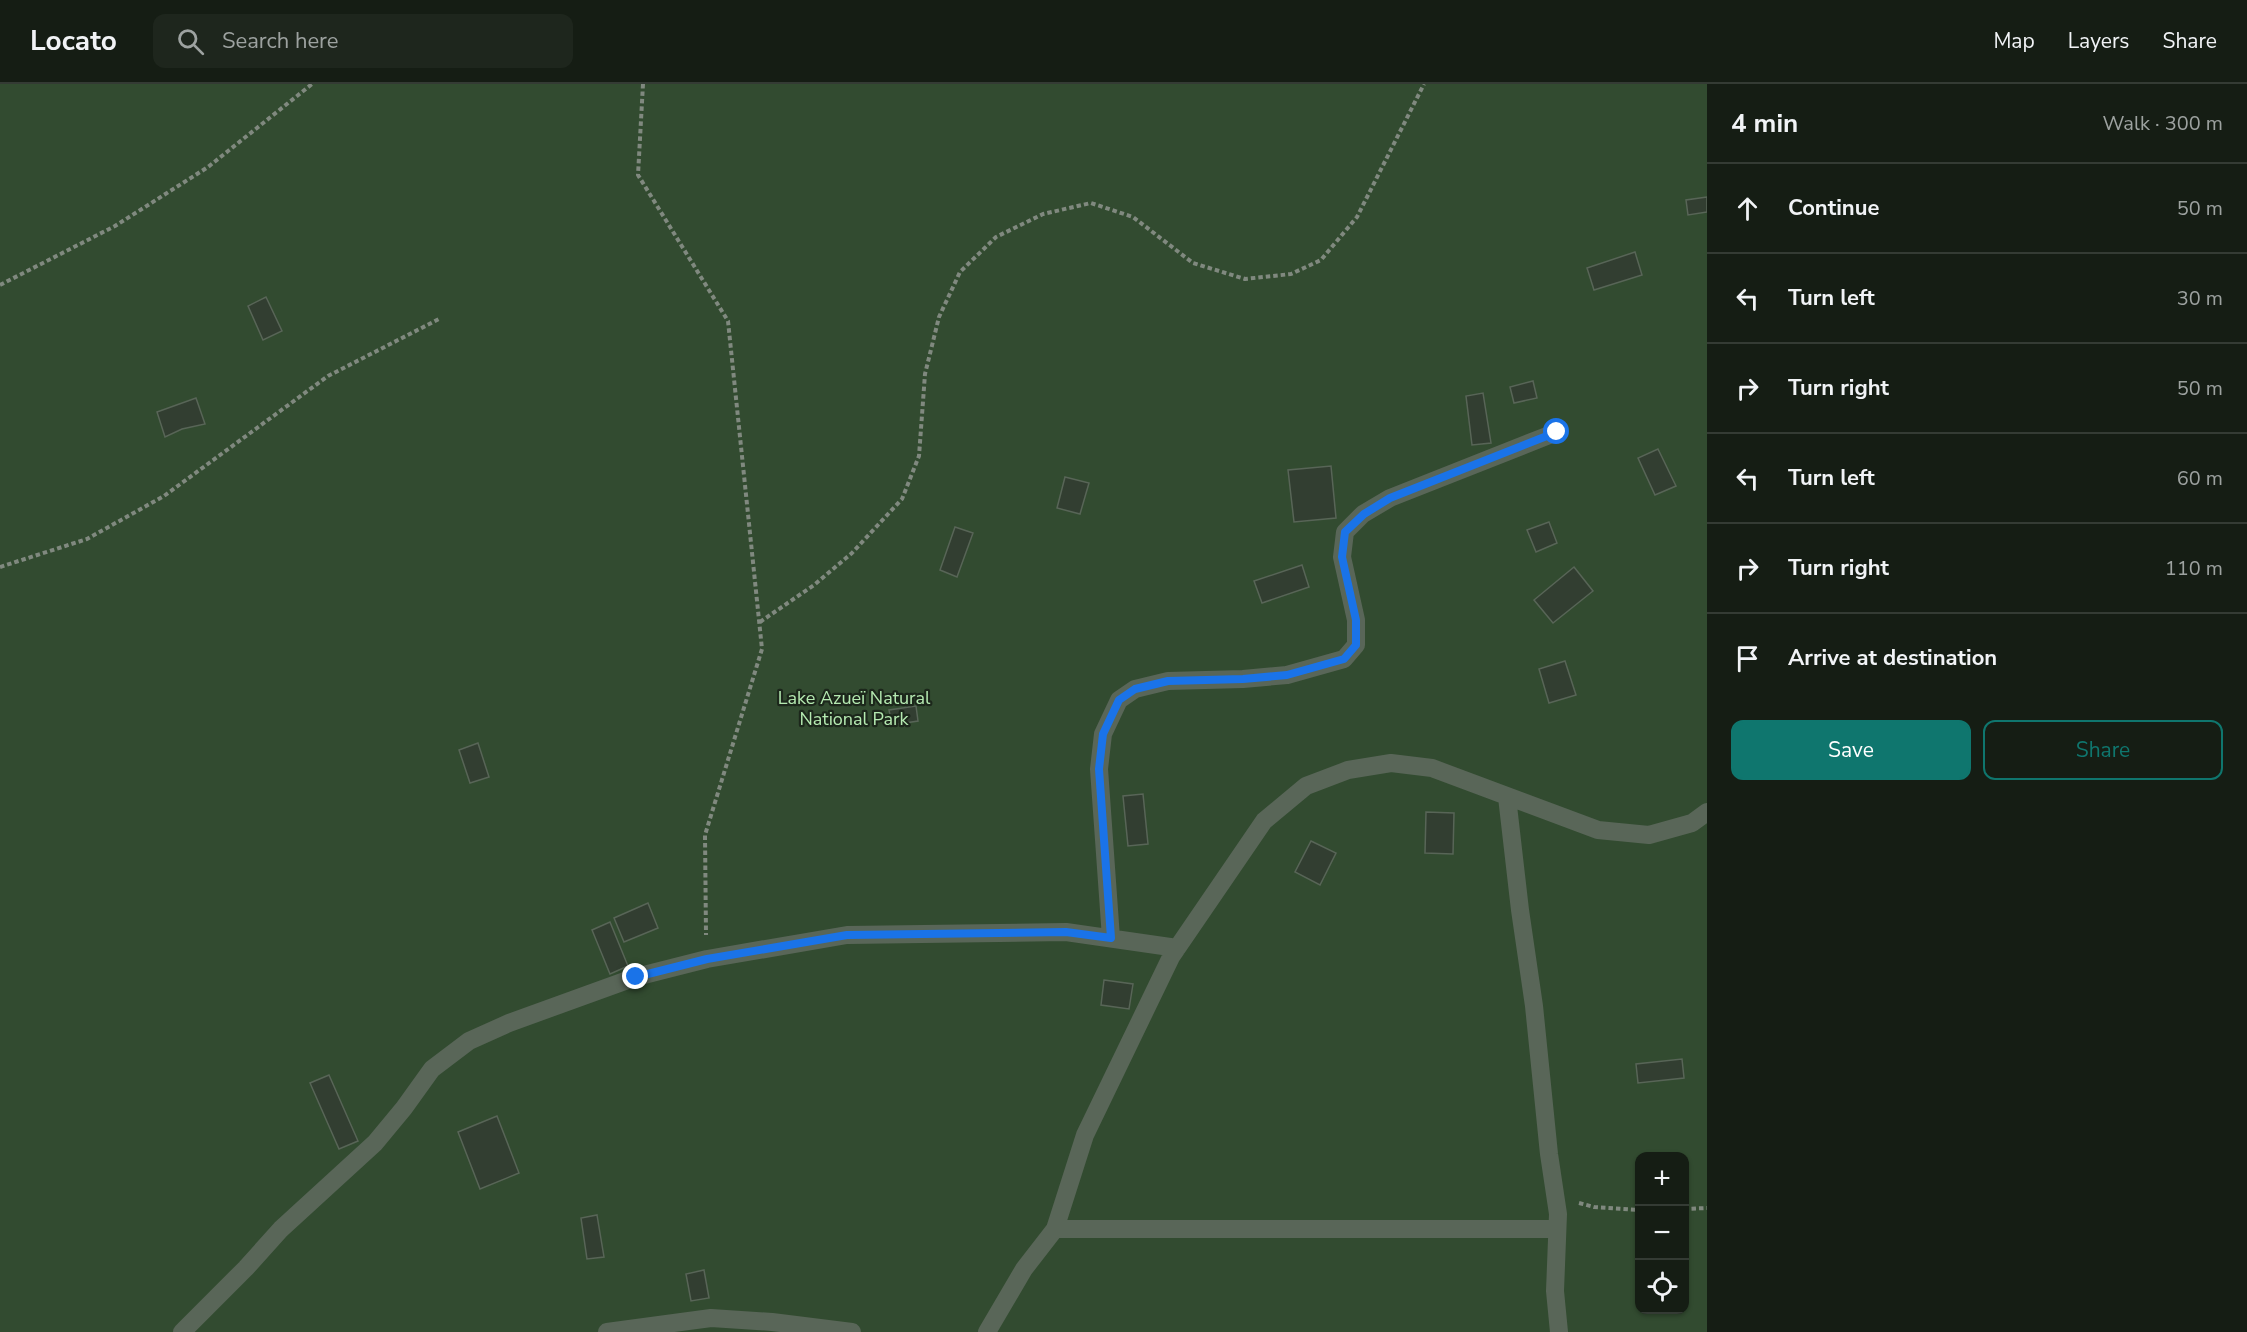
<!DOCTYPE html>
<meta charset="utf-8">
<style>
:root{--surface:#151d14;--page:#1e261d;--text:#f1f3f6;--muted:#9da2a0;--line:#343b34;--accent:#0f766e}
body{margin:0;font-family:"Nunito Sans",sans-serif;background:var(--page);color:var(--text)}
.controls{position:absolute;right:18px;bottom:18px;display:grid;overflow:hidden;border-radius:12px;box-shadow:0 2px 4px #0004}
.controls button{width:54px;height:54px;display:grid;place-items:center;padding:0;border:0;border-bottom:2px solid var(--line);background:var(--surface);color:var(--text);font:30px sans-serif}
.stop{position:absolute;width:18px;height:18px;margin:-14px;border:4px solid #1a73e8;border-radius:50%;background:#fff}
.stop.end{background:#1a73e8;border-color:#fff;box-shadow:0 2px 6px #0008}
.list{margin:0;padding:0;list-style:none}
h2{display:flex;justify-content:space-between;align-items:center;height:78px;margin:0;padding:0 24px;font-size:26px}
h2 small{font-size:20px;font-weight:400;color:var(--muted)}
.list li{display:grid;grid-template-columns:39px 1fr auto;gap:18px;align-items:center;box-sizing:border-box;height:90px;padding:0 24px;border-top:2px solid var(--line)}
.list b{display:block;font-size:22px;white-space:nowrap}
.list em{font-size:20px;font-style:normal;color:var(--muted)}
.actions{display:flex;gap:12px;padding:18px 24px}
.actions a{flex:1;padding:14px 0;border:2px solid var(--accent);border-radius:12px;text-align:center;font-size:21px;color:var(--accent)}
.actions .main{background:var(--accent);color:#fff}
.icon{flex:none;width:33px;height:33px;fill:none;stroke:currentColor;stroke-width:2;stroke-linecap:round;stroke-linejoin:round}
.map{position:relative;flex:none;width:1707px;height:1248px;overflow:hidden}
header{display:flex;align-items:center;gap:36px;box-sizing:border-box;height:84px;padding:0 30px;background:var(--surface);border-bottom:2px solid var(--line)}
header strong{font-size:28px}
nav{display:flex;gap:33px;margin-inline-start:auto;font-size:21px}
.search{width:420px;height:54px;background:var(--page);display:flex;align-items:center;gap:15px;box-sizing:border-box;padding:0 21px;border-radius:12px;color:var(--muted);font-size:22px}
main{display:flex}
aside{flex:1;background:var(--surface)}
.map>svg:first-child{display:block}
</style>
<header>
<strong>Locato</strong>
<div class="search"><svg class="icon" aria-label="search" viewBox="0 0 24 24"><circle cx="10" cy="10" r="6"/><path d="M15 15l6 6"/></svg>Search here</div>
<nav><a>Map</a><a>Layers</a><a>Share</a></nav>
</header>
<main>
<div class="map">
<svg width="1707" height="1248" viewBox="0 0 1707 1248">
<rect width="100%" height="100%" fill="#1c271b"/>
<path fill="#324b30" fill-rule="evenodd" d="M0,0H1707V1248H0ZM1640,1072H1684V1226H1640Z"/>
<path fill="#323e31" stroke="#586557" stroke-width="1.5" d="M1707,113V128L1688,131L1686,116Z
M1635,168L1642,191L1594,206L1587,184Z
M266,213L282,247L263,256L248,222Z
M1533,297L1537,314L1514,319L1510,303Z
M1483,309L1491,359L1472,361L1466,312Z
M196,314L205,340L182,345L165,353L157,328Z
M1658,365L1676,402L1655,411L1638,374Z
M1331,382L1336,434L1294,438L1288,386Z
M1065,393L1089,399L1080,430L1057,424Z
M1549,438L1557,459L1536,468L1527,446Z
M955,443L973,449L957,493L940,486Z
M1302,481L1309,503L1262,519L1254,497Z
M1574,483L1593,507L1553,539L1534,516Z
M1565,577L1576,611L1549,619L1539,585Z
M916,622L918,637L892,641L889,626Z
M478,659L489,693L470,699L459,666Z
M1143,710L1148,760L1128,762L1123,712Z
M1426,728L1454,729L1453,770L1425,769Z
M1311,757L1336,769L1320,801L1295,788Z
M648,819L658,844L624,858L614,834Z
M610,838L628,882L610,890L592,846Z
M1104,896L1133,900L1129,925L1101,921Z
M1682,975L1684,994L1638,999L1636,980Z
M329,991L358,1057L339,1065L310,999Z
M497,1032L519,1089L480,1105L458,1048Z
M597,1131L604,1173L587,1175L581,1134Z
M704,1186L709,1214L691,1217L686,1190Z"/>
<g fill="none" stroke-linecap="round" stroke-linejoin="round">
<path stroke="#80897f" stroke-width="4" stroke-dasharray="4.5 3" stroke-linecap="butt" d="M643,0L638,91L728,237L762,565L705,751L706,851
M0,201L115,142L208,83L312,0
M0,483L87,455L164,412L328,292L439,235
M760,538L814,501L852,469L902,415L919,372L925,290L939,233L960,188L996,153L1043,130L1091,119L1133,133L1193,179L1245,195L1291,190L1321,176L1357,133L1424,0
M1579,1119L1594,1123L1640,1126
M1684,1125L1707,1124"/>
<path stroke="#596658" stroke-width="18" d="M1507,713L1520,826L1534,922L1549,1070L1558,1130L1555,1207L1559,1248
M1111,854L1099,685L1103,650L1119,616L1135,605L1168,597L1243,595L1287,591L1344,575L1356,561V536L1342,473L1345,448L1363,430L1390,414L1557,348
M1055,1145H1557
M182,1248L246,1184L281,1145L375,1059L404,1024L432,985L469,957L509,939L636,893L707,875L847,851L1066,848L1177,864
M607,1248L711,1234L772,1238L852,1248
M987,1248L1024,1185L1055,1145L1085,1051L1171,873L1264,737L1306,702L1348,686L1391,679L1432,684L1598,746L1649,751L1692,739L1707,728"/>
</g>
<g fill="none" stroke-linecap="round" stroke-linejoin="round">
<path stroke="#1a73e8" stroke-width="8" d="M636,893L707,875L847,851L1066,848L1111,854L1099,685L1103,650L1119,616L1135,605L1168,597L1243,595L1287,591L1344,575L1356,561V536L1342,473L1345,448L1364,430L1390,414L1557,348"/>
</g>
<g text-anchor="middle" dominant-baseline="central" stroke-width="4.5" stroke-linejoin="round" paint-order="stroke">
<g font-size="18" fill="#b5eab1" stroke="#1c271b">
<text x="854" y="614">Lake Azueï Natural<tspan x="854" dy="21">National Park</tspan></text>
</g>
</g>
</svg>
<div class="controls">
<button>+</button>
<button>−</button>
<button><svg class="icon" aria-label="locate" viewBox="0 0 24 24"><circle cx="12" cy="12" r="6"/><path d="M12 2v4M12 18v4M2 12h4M18 12h4"/></svg></button>
</div>
<div class="stop" style="left:1557px;top:348px"></div>
<div class="stop end" style="left:636px;top:893px"></div>
</div>
<aside>
<h2>4 min<small>Walk · 300 m</small></h2>
<ul class="list">
<li><svg class="icon" aria-label="ahead" viewBox="0 0 24 24"><path d="M12 20V5M6 11l6-6 6 6"/></svg><div><b>Continue</b></div><em>50 m</em></li>
<li><svg class="icon" aria-label="left" viewBox="0 0 24 24"><path d="M17 20v-9H6M10 6l-5 5 5 5"/></svg><div><b>Turn left</b></div><em>30 m</em></li>
<li><svg class="icon" aria-label="right" viewBox="0 0 24 24"><path d="M7 20v-9h11M14 6l5 5-5 5"/></svg><div><b>Turn right</b></div><em>50 m</em></li>
<li><svg class="icon" aria-label="left" viewBox="0 0 24 24"><path d="M17 20v-9H6M10 6l-5 5 5 5"/></svg><div><b>Turn left</b></div><em>60 m</em></li>
<li><svg class="icon" aria-label="right" viewBox="0 0 24 24"><path d="M7 20v-9h11M14 6l5 5-5 5"/></svg><div><b>Turn right</b></div><em>110 m</em></li>
<li><svg class="icon" aria-label="arrive" viewBox="0 0 24 24"><path d="M6 21V4h12l-3 4 3 4H6"/></svg><div><b>Arrive at destination</b></div></li>
</ul>
<div class="actions"><a class="main">Save</a><a>Share</a></div>
</aside>
</main>
